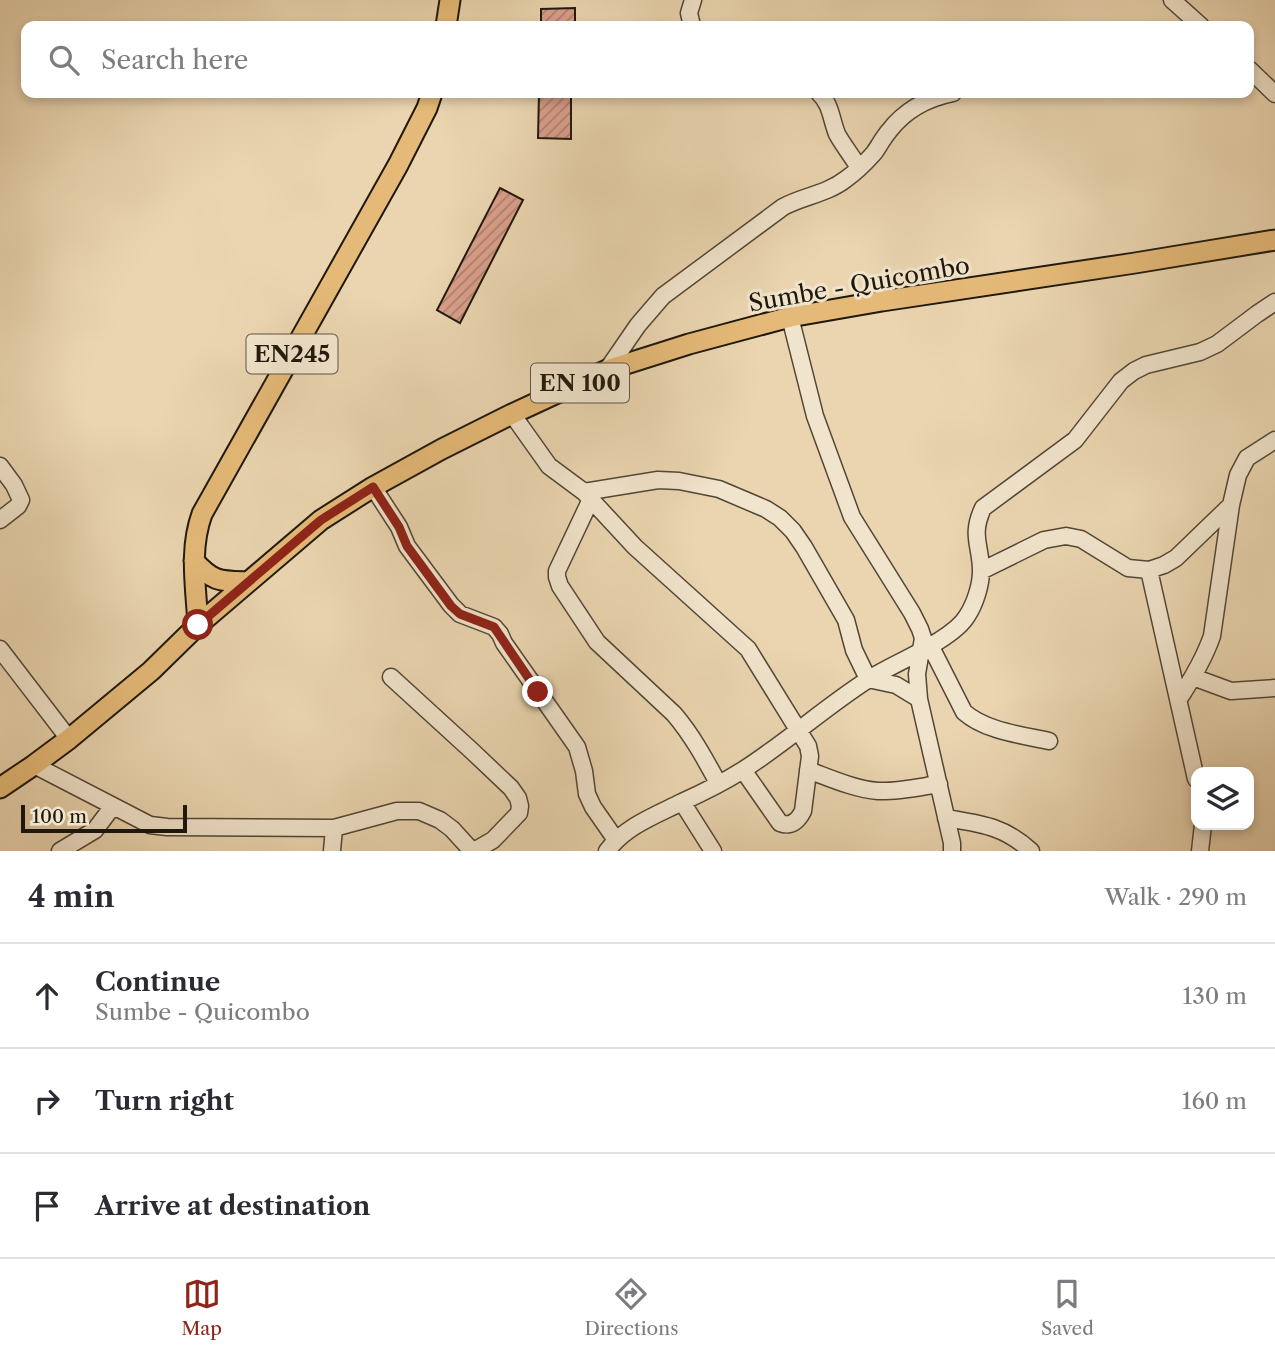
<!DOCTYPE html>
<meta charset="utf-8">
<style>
:root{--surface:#fff;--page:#f7f7f7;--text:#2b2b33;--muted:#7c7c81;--line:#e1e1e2;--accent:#8f2418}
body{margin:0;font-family:"Libre Caslon Text",serif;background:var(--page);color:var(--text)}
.controls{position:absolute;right:21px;bottom:21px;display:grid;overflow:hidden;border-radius:14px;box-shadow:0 4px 10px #0003}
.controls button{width:63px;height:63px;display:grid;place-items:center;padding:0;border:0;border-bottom:2px solid var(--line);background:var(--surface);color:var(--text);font:35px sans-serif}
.scale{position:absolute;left:21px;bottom:18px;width:166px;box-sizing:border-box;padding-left:7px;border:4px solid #1f180d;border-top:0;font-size:19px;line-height:24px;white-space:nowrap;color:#1f180d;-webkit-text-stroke:5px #f1e4cc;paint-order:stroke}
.stop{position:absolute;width:21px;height:21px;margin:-16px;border:5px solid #8f2418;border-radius:50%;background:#fff}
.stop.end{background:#8f2418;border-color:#fff;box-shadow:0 2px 7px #0008}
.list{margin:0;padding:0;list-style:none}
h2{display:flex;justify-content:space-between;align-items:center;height:91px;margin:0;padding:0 28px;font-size:30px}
h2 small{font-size:23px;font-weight:400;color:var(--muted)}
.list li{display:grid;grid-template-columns:46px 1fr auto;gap:21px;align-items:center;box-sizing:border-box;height:105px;padding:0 28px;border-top:2px solid var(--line)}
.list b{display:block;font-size:26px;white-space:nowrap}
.list p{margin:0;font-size:23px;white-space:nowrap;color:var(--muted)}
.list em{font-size:23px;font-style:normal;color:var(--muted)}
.icon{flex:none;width:38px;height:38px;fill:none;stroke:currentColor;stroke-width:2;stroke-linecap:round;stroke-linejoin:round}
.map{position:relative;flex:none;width:1275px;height:851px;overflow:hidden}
.search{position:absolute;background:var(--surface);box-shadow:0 4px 10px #0003;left:21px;right:21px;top:21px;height:77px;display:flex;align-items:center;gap:18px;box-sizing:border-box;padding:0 24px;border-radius:14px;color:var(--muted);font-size:26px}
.sheet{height:406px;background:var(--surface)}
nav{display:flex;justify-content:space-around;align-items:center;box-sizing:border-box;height:98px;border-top:2px solid var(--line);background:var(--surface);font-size:19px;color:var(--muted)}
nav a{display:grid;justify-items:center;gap:4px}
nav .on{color:var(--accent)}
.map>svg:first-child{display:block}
</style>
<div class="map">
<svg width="1275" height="851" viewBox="0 0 1275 851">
<defs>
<pattern id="building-hatch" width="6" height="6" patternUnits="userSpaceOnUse" patternTransform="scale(1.75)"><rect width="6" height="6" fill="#da9f8b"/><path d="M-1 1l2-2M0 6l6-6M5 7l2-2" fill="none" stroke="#b08170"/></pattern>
</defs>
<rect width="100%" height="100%" fill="#ead5b0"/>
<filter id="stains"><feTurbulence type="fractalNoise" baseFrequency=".00286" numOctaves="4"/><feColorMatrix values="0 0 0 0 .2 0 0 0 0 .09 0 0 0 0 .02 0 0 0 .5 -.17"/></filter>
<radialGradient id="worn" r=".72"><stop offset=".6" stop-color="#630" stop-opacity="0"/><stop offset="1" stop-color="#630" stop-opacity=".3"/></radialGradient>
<path fill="url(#building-hatch)" stroke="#1f180d" stroke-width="2" d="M575,8V26H541V9Z
M539,93H571V139L538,138Z
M500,188L523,200L460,323L437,310Z"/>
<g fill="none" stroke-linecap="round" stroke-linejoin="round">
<defs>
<path id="minor" d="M1172,0L1201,26
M692,26L689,13L693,0
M1249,69L1275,94
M819,93C831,104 831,119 837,134C843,145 852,156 859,168
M790,317L815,416L852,517L912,613L920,629L923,638L917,674L919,699L952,843V851
M607,370L638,325L663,296L783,207C803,196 827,194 846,179C856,172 866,162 874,153C879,146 883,138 889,131C905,110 928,98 953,93
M512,414L549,466L584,492L635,547L748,649L808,746L810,756L803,811C798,821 791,827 780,823L743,770
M0,466L14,485L21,500L18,506L0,520
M373,487L399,527L407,546L451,605L460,614L494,627L500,634L504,643L577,747L584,771L587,794L593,807L616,840
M584,492L658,480L679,481L719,489L766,509L780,518L793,531L804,547L846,620L854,650L868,679L896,685L919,699
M591,499L557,571V577L560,586L597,642L674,714C692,735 705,759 718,783
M1149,570L1196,779
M981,571L1044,540L1066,536L1081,539L1128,568L1149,570L1164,565L1176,558L1231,505
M930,645L964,712C985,731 1022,735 1049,741
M0,649L69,739
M391,677L472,751L511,788L518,798L520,806L519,813L493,840L474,851
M1193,677L1231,691L1275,688
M1179,699C1192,679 1204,659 1212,636L1231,505L1238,475L1247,458L1275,440
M34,765L150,825L167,827L334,828L397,811H419L440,820L452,829L472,851
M808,770C830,778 854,789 878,791C897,792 919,787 939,784
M682,802L713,851
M946,818C981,824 1004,826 1031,851
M60,851L95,830L113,806
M332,851L334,828
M607,851C626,826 654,816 682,802C702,793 724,782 743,770C787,742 825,707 869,679C894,663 953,640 967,616C975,604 981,585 981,571C981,545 970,536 983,508L1075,440L1121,381L1134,371L1146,365L1200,352L1217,344L1257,314L1275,302
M1200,851L1203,825"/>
<path id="major" d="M446,26L450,0
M194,561C213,582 220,581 247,582
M198,625C196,587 189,550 202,514L398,165L427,108L432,93
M0,788L34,765L69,739L151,671L198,625L321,520L373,487L442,449L512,414L607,370L689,344L790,317L882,301L1135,263L1275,240"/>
</defs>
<use href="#minor" stroke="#524736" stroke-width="19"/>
<use href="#major" stroke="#1f180d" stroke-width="23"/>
<use href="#minor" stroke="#f1e4cc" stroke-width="16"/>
<use href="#major" stroke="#e5ba78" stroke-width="19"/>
</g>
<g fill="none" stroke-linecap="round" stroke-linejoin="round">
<path stroke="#8f2418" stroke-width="9" d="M198,625L321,520L373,487L399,527L407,546L451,606L460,614L494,627L538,692"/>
</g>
<g text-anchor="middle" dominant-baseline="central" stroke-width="6" stroke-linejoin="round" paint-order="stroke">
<g fill="#f1e4cc" stroke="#5e5546" stroke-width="2">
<rect x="246.5" y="334.5" width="91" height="39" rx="5"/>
<rect x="531" y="363.5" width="98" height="39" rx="5"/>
</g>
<g font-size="23" font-weight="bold" fill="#1f180d">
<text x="292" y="354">EN245</text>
<text x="580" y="383">EN 100</text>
</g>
<g font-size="24" fill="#1f180d" stroke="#f1e4cc">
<text transform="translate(859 284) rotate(-10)">Sumbe - Quicombo</text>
</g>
</g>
<rect width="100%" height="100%" filter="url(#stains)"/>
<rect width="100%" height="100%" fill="url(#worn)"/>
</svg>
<div class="controls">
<button><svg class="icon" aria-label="layers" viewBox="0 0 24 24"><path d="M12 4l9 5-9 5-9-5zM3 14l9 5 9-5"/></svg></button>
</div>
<div class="scale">100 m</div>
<div class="stop" style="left:198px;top:625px"></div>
<div class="stop end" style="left:538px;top:692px"></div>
<div class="search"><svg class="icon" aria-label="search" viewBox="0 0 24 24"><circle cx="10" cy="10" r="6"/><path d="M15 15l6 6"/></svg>Search here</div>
</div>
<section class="sheet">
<h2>4 min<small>Walk · 290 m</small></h2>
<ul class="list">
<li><svg class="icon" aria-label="ahead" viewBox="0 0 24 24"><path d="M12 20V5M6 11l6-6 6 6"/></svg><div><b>Continue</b><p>Sumbe - Quicombo</p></div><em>130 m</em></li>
<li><svg class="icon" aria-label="right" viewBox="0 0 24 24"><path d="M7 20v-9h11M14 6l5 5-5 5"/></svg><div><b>Turn right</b></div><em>160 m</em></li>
<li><svg class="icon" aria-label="arrive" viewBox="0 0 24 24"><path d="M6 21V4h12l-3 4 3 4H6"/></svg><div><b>Arrive at destination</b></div></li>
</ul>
</section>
<nav>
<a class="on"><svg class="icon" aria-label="map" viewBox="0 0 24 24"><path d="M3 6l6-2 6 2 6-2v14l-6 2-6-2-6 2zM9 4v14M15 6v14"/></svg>Map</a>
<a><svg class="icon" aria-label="directions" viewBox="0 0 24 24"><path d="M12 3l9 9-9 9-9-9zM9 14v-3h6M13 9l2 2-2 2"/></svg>Directions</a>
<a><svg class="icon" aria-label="saved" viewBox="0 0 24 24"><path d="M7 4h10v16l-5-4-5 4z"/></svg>Saved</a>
</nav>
